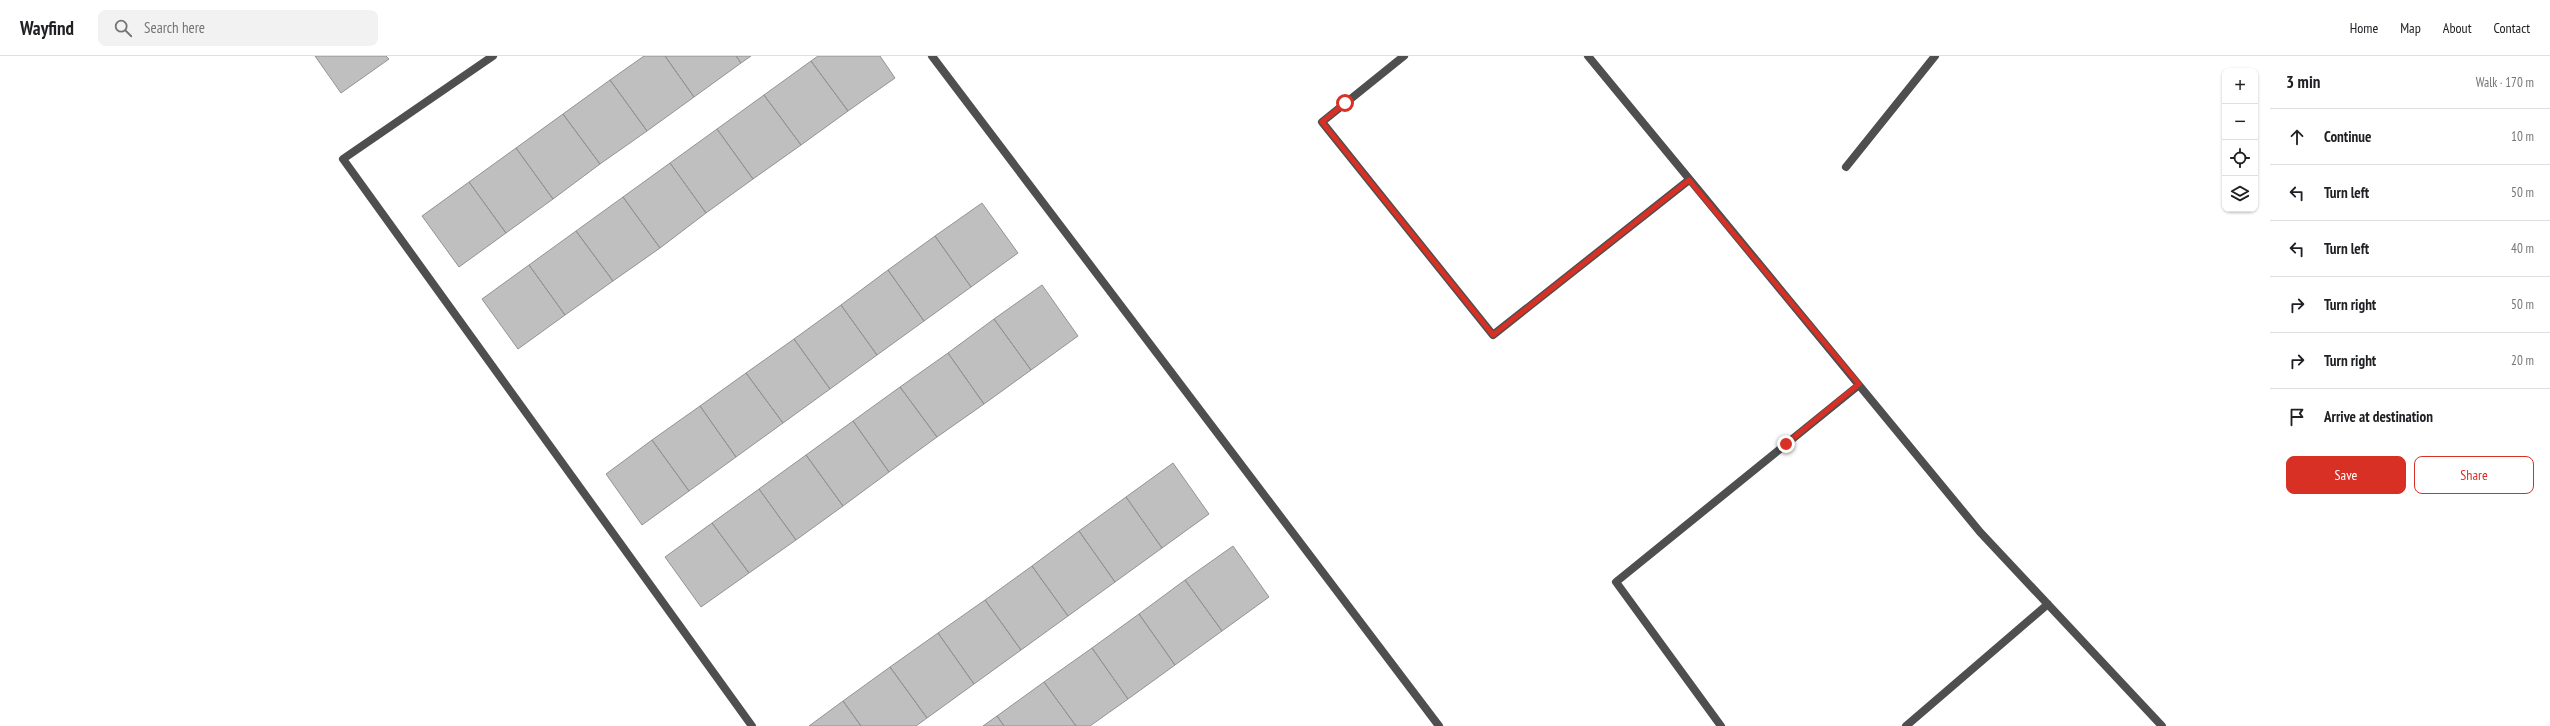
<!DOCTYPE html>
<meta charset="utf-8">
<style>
:root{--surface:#fff;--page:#f2f2f2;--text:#202124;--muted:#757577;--line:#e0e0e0;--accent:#d93025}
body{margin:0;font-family:"PT Sans Narrow",sans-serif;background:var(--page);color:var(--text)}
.controls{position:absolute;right:12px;top:12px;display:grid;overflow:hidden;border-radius:8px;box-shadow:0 1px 3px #0004}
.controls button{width:36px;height:36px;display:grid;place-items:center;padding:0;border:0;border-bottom:1px solid var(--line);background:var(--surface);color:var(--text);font:20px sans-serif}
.stop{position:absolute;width:12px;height:12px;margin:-9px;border:3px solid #d93025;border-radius:50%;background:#fff}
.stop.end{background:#d93025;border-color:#fff;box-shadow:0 1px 4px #0008}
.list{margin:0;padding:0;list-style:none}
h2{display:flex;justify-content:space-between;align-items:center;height:52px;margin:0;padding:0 16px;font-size:17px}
h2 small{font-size:13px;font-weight:400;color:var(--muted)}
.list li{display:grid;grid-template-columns:26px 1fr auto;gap:12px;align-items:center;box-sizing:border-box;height:56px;padding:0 16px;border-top:1px solid var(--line)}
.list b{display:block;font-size:15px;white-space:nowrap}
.list em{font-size:13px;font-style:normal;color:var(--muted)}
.actions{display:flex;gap:8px;padding:12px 16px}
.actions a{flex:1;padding:9px 0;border:1px solid var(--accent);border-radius:8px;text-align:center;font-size:14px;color:var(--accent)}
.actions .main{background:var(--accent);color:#fff}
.icon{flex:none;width:22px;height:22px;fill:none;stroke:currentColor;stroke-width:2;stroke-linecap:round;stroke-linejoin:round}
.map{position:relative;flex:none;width:2270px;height:670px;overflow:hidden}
header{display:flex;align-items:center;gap:24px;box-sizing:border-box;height:56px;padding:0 20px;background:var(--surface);border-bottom:1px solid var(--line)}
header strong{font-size:19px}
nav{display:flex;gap:22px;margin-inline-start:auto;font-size:14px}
.search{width:280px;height:36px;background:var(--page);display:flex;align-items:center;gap:10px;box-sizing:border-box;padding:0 14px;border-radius:8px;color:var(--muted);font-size:15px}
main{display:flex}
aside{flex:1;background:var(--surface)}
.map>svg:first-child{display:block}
</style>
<header>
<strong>Wayfind</strong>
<div class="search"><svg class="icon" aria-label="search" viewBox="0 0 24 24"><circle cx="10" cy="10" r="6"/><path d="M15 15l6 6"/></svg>Search here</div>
<nav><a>Home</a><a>Map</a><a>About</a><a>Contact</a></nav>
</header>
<main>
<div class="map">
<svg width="2270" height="670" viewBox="0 0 2270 670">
<rect width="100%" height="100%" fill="#fff"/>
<path fill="#bfbfbf" stroke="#939393" d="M315,0H386L389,3L341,37Z
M644,0H665L694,41L647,75L610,24Z
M665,0H736L741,7L694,41Z
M736,0H751L741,7Z
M818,0H880L895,22L848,55L811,5Z
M811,5L848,55L801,89L764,39Z
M610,24L647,75L600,108L563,58Z
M764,39L801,89L753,123L717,73Z
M563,58L600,108L553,143L516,92Z
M717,73L753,123L706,157L670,107Z
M516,92L553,143L506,177L469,126Z
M670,107L706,157L660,192L623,141Z
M469,126L506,177L459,211L422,160Z
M623,141L660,192L613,225L576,175Z
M982,147L1018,197L971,231L935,180Z
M576,175L613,225L565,259L529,209Z
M935,180L971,231L924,265L888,214Z
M529,209L565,259L518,293L482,243Z
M888,214L924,265L877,299L841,249Z
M1042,229L1078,280L1031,314L994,263Z
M841,249L877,299L830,333L794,283Z
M994,263L1031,314L984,348L948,297Z
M794,283L830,333L783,367L746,317Z
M948,297L984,348L937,381L900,331Z
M746,317L783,367L736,401L700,350Z
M900,331L937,381L889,416L853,365Z
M700,350L736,401L689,435L652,384Z
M853,365L889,416L843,450L806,399Z
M652,384L689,435L642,469L606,418Z
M806,399L843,450L796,484L759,433Z
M1173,407L1209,458L1162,492L1126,441Z
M759,433L796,484L749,517L712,467Z
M1126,441L1162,492L1115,526L1079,475Z
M712,467L749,517L701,551L665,501Z
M1079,475L1115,526L1068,560L1032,510Z
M1233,490L1269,541L1222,575L1185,524Z
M1032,510L1068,560L1021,594L985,544Z
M1185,524L1222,575L1175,609L1139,558Z
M985,544L1021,594L974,628L938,577Z
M1139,558L1175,609L1128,643L1092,592Z
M938,577L974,628L927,662L890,611Z
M1092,592L1128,643L1090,670H1076L1044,626Z
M890,611L927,662L916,670H861L843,645Z
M1044,626L1076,670H1004L997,660Z
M843,645L861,670H809Z
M997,660L1004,670H983Z"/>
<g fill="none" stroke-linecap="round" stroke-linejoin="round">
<path stroke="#4f4f4f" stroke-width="8" d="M493,0L343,103L752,670
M932,0L1439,670
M1404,0L1322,66L1493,279L1689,124
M1588,0L1980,476L2162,670
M1846,111L1935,0
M1721,670L1616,526L1859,329
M1906,670L2048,548"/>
</g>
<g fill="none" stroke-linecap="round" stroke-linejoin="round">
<path stroke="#d93025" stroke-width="5" d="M1345,47L1322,66L1493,279L1689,124L1859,328L1786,388"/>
</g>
</svg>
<div class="controls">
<button>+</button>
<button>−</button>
<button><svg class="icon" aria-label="locate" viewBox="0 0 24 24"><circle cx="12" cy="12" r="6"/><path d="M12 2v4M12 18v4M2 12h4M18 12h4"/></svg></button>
<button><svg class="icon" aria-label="layers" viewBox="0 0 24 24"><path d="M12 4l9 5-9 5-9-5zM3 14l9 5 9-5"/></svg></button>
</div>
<div class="stop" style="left:1345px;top:47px"></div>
<div class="stop end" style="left:1786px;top:388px"></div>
</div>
<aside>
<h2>3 min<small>Walk · 170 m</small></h2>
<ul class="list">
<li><svg class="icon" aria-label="ahead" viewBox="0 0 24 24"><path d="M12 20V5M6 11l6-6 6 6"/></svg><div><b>Continue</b></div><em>10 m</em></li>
<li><svg class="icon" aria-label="left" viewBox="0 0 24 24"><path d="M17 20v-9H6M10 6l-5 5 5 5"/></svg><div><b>Turn left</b></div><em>50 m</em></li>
<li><svg class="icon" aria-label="left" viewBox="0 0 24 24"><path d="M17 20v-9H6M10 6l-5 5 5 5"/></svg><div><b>Turn left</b></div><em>40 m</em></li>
<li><svg class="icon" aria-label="right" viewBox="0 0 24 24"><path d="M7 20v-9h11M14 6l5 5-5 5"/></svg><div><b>Turn right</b></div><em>50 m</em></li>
<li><svg class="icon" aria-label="right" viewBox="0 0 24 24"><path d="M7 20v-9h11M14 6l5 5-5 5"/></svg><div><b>Turn right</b></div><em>20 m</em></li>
<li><svg class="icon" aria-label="arrive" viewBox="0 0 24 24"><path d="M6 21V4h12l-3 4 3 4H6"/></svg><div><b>Arrive at destination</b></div></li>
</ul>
<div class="actions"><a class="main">Save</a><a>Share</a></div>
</aside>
</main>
